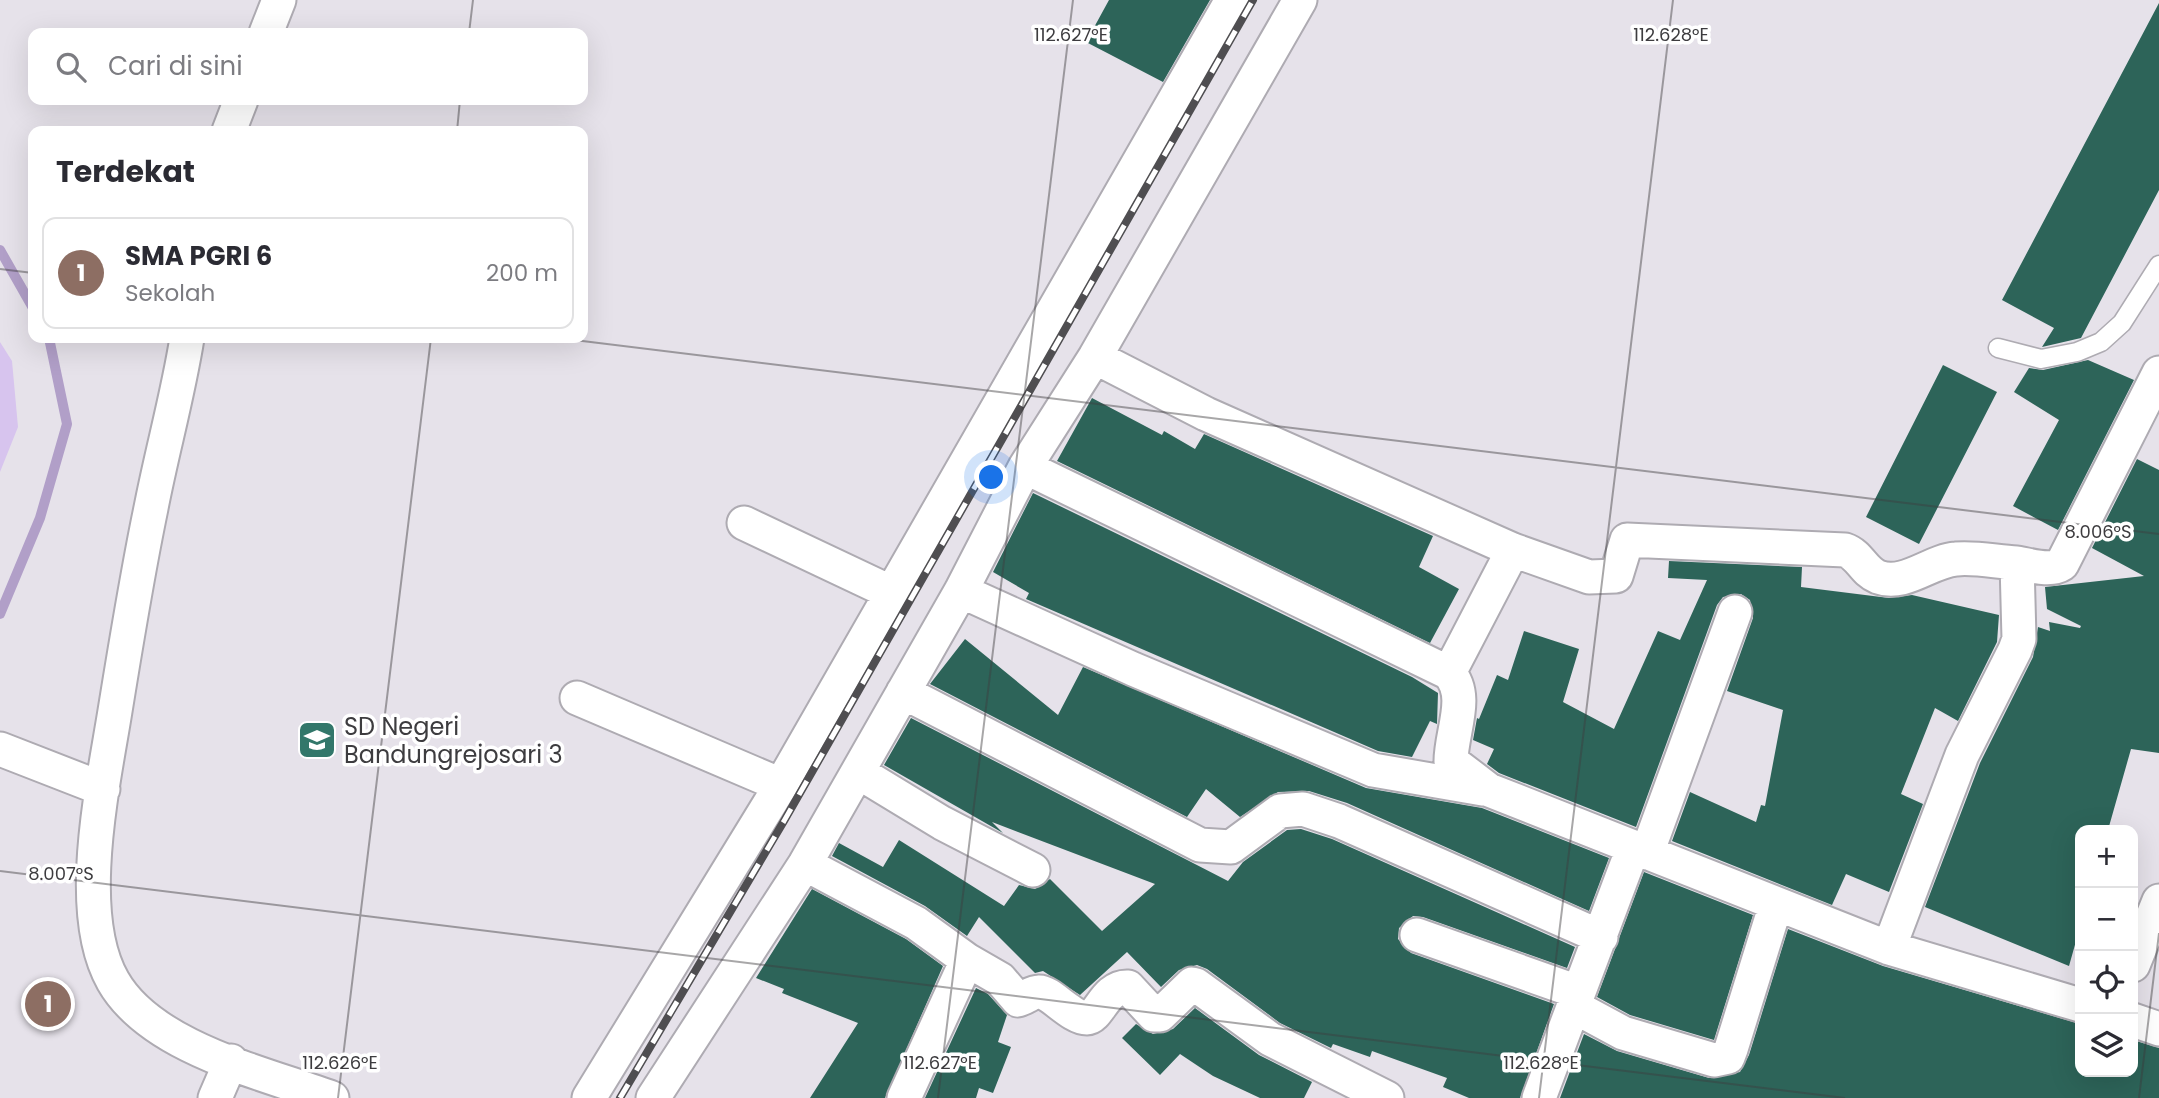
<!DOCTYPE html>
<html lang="id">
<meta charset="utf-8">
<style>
:root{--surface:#fff;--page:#f2f2f3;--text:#2b2b33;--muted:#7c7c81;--line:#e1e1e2;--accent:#b45309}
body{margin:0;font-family:Poppins,sans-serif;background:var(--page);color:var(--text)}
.controls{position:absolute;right:21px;bottom:21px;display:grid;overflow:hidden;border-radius:14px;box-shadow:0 7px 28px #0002}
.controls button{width:63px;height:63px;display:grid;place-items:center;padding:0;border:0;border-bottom:2px solid var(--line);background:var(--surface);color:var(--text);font:35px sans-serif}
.you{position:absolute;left:992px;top:478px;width:24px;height:24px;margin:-18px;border:5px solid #fff;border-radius:50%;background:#1a73e8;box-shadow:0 0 0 10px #1a73e833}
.badge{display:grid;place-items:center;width:46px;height:46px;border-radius:50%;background:var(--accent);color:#fff;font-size:23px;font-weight:700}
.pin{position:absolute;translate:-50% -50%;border:4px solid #fff;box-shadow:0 2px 7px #0006}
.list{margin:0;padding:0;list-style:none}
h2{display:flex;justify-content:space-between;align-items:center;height:91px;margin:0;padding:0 28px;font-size:30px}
h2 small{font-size:23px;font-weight:400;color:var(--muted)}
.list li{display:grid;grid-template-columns:46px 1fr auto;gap:21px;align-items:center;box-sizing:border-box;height:112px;margin:0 14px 14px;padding:0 14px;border:2px solid var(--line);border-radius:14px}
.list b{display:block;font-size:26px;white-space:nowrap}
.list p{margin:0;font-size:23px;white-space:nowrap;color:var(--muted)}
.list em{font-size:23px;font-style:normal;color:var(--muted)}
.icon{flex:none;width:38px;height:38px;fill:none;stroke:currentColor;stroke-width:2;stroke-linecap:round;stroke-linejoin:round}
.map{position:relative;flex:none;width:2159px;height:1098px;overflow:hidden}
.search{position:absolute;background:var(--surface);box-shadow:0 7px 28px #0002;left:28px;top:28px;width:560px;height:77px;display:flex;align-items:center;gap:18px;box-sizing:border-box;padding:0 24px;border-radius:14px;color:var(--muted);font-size:26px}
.panel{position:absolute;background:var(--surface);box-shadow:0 7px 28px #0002;left:28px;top:126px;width:560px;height:217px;border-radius:14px}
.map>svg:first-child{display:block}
</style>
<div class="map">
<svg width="2159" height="1098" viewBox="0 0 2159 1098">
<rect width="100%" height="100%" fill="#e6e2ea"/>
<path fill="#d7c4ee" d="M0,342L12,361L18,427L0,472Z"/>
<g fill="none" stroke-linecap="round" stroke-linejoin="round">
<path stroke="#b19fc8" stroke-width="10" d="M0,250L33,308
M0,614L40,518L67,424L49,338"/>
</g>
<path fill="#2d6459" d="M1109,0H1210L1163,82L1086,42Z
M2159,3V190L2081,338L2042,347L2054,328L2002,300Z
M2088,360L2134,380L2058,530L2013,506L2059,420L2014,392L2029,368L2043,370Z
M1943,365L1997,392L1919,544L1866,517Z
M1092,398L1162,435L1164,431L1195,449L1204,434L1433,536L1419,567L1459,589L1430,643L1057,461Z
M2137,459L2159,470V753L2131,749L2108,830H2080V927L2069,966L1925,907L1980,763L2033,657L2038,627L2050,631L2049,622L2080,628L2081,626L2047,609L2045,587L2144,576L2092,548Z
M1033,493L1412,677L1438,693L1437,724L1430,721L1412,757L1378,751L1026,599L1029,593L993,572Z
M1669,561L1802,567L1801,587L1889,598L1912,595L1999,615L1997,642L1958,721L1935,708L1901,794L1923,804L1889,892L1846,874L1832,905L1672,841L1690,792L1756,822L1761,805L1765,806L1783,710L1727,691L1753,618L1750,600L1741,594L1723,597L1717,605L1636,827L1499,773L1487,764L1494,749L1473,740L1477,718L1479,719L1497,675L1508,680L1524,631L1579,649L1563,702L1614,729L1658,631L1680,640L1707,580L1668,578Z
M965,639L1058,715L1083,667L1366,788L1482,808L1609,858L1589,911L1347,803L1309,791L1278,792L1240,817L1206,789L1187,817L930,684Z
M911,718L1228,881L1243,862L1287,830L1301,829L1332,839L1575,947L1567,968L1423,917L1413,916L1399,928L1398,939L1411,953L1554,1004L1520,1098H1469L1443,1087L1447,1078L1372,1051L1370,1057L1333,1044L1331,1048L1280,1023L1207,969L1197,965L1179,970L1161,987L1127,952L1080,995L1043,971L1035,973L979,917L967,936L925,906L832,856L839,843L883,867L899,840L1004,906L1019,885L1035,889L1050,879L1102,931L1155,884L992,822L1003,833L884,765Z
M1644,872L1753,915L1714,1040L1630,1015L1597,997Z
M812,889L906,939L943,966L885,1098H810L858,1023L782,993L784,989L756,978Z
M1788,929L1883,966L2080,1024V1072H2133V1040L2159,1048V1098H1560L1584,1034L1617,1051L1709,1078L1740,1072L1749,1055Z
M976,988L988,994L1007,1015L998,1042L1011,1047L993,1093L979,1088L976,1098H925Z
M1195,1008L1259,1055L1312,1082L1304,1098H1260L1213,1076L1180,1054L1160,1075L1122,1038L1136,1024L1153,1034L1173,1029Z"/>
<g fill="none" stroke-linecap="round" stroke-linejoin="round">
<defs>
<path id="lane" d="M1998,348L2041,359L2077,352L2101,342L2122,323L2159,265"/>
<path id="street" d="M266,33L279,0
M229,131L241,100
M187,338C178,395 162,451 151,508C137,575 126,643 115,711C103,786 74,913 113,981C151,1048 264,1073 332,1098
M1095,357L1206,414L1513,550L1589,577L1616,576L1627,540L1845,550C1860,555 1863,571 1878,577C1905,587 1930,561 1956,559C1976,557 1997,562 2017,563
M1025,467L1449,673L1513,550
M744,523L890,592
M961,591L1133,669L1373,770L1483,789
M1449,673C1470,696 1451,732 1451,761L1489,790L1889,948L2080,1005
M903,692L1200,845L1231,847L1280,811L1303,809L1339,821L1601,937
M577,698L781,785
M0,749L103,789
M858,772L942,823L1033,870
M1647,853L1735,612
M805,864L916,923L967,960
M1417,935L1578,992
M1889,948L1962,755L2015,650L2019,639L2017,563C2030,565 2050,572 2062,564L2159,373
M2133,965L2159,901
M1573,1006L1623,1033L1714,1060L1728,1057L1731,1049L1776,904
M2133,1020L2159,1029
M215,1098L231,1061
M589,1098L781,785L1232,0
M653,1098L805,864L961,591L1025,467L1095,357L1300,0
M904,1098L967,960L1000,979L1018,1000C1025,998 1032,992 1039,992C1050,991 1071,1018 1087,1018C1099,1018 1105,986 1128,987L1154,1015H1160L1192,984L1196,985L1270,1039L1387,1098
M1539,1098L1633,848"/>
</defs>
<use href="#lane" stroke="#aeabb2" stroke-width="21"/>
<use href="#street" stroke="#aeabb2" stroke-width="37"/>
<use href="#lane" stroke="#fff" stroke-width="18"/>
<use href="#street" stroke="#fff" stroke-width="33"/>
<defs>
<path id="rail" d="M620,1098L784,821L1253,0"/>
</defs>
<use href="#rail" stroke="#4f4e51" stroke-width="8"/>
<use href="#rail" stroke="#fff" stroke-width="5" stroke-dasharray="16" stroke-linecap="butt"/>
</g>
<path fill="none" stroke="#3d3c3f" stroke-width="2" stroke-opacity="0.45" d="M469,33L473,0M457,131L460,100M0,269L33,273M558,338L2159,534M0,871L1845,1098M338,1098L431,338M938,1098L1073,0M1539,1098L1673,0M2139,1098L2159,933"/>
<defs>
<symbol id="school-square" viewBox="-11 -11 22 22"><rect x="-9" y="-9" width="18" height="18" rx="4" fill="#32776a" stroke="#fff"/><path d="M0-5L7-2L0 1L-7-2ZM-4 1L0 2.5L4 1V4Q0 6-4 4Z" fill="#fff"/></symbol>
</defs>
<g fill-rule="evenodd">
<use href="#school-square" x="295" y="718" width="44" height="44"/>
</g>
<g text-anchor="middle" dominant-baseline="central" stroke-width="7" stroke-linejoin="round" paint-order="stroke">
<g font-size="24" fill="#3d3c3f" stroke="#fff" text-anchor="start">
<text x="344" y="726">SD Negeri<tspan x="344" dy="28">Bandungrejosari 3</tspan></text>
</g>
</g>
<g font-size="18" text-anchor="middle" fill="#3d3c3f" stroke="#fff" stroke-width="7" stroke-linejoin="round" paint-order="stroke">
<text x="1071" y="41">112.627°E</text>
<text x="1671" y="41">112.628°E</text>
<text x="2098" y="538">8.006°S</text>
<text x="61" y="880">8.007°S</text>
<text x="340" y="1069">112.626°E</text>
<text x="940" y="1069">112.627°E</text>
<text x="1541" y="1069">112.628°E</text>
</g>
</svg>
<div class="controls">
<button>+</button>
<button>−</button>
<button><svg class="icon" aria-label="locate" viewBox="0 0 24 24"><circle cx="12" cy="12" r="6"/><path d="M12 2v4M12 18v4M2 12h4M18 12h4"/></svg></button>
<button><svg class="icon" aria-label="layers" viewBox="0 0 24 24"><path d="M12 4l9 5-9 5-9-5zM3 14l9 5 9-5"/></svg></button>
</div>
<div class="you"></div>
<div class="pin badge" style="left:48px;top:1004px;background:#8d6e63">1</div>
<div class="search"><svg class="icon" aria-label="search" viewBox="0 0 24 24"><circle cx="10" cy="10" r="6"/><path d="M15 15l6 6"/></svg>Cari di sini</div>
<section class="panel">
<h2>Terdekat<small></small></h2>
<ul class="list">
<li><span class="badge" style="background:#8d6e63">1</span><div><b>SMA PGRI 6</b><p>Sekolah</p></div><em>200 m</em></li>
</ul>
</section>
</div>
